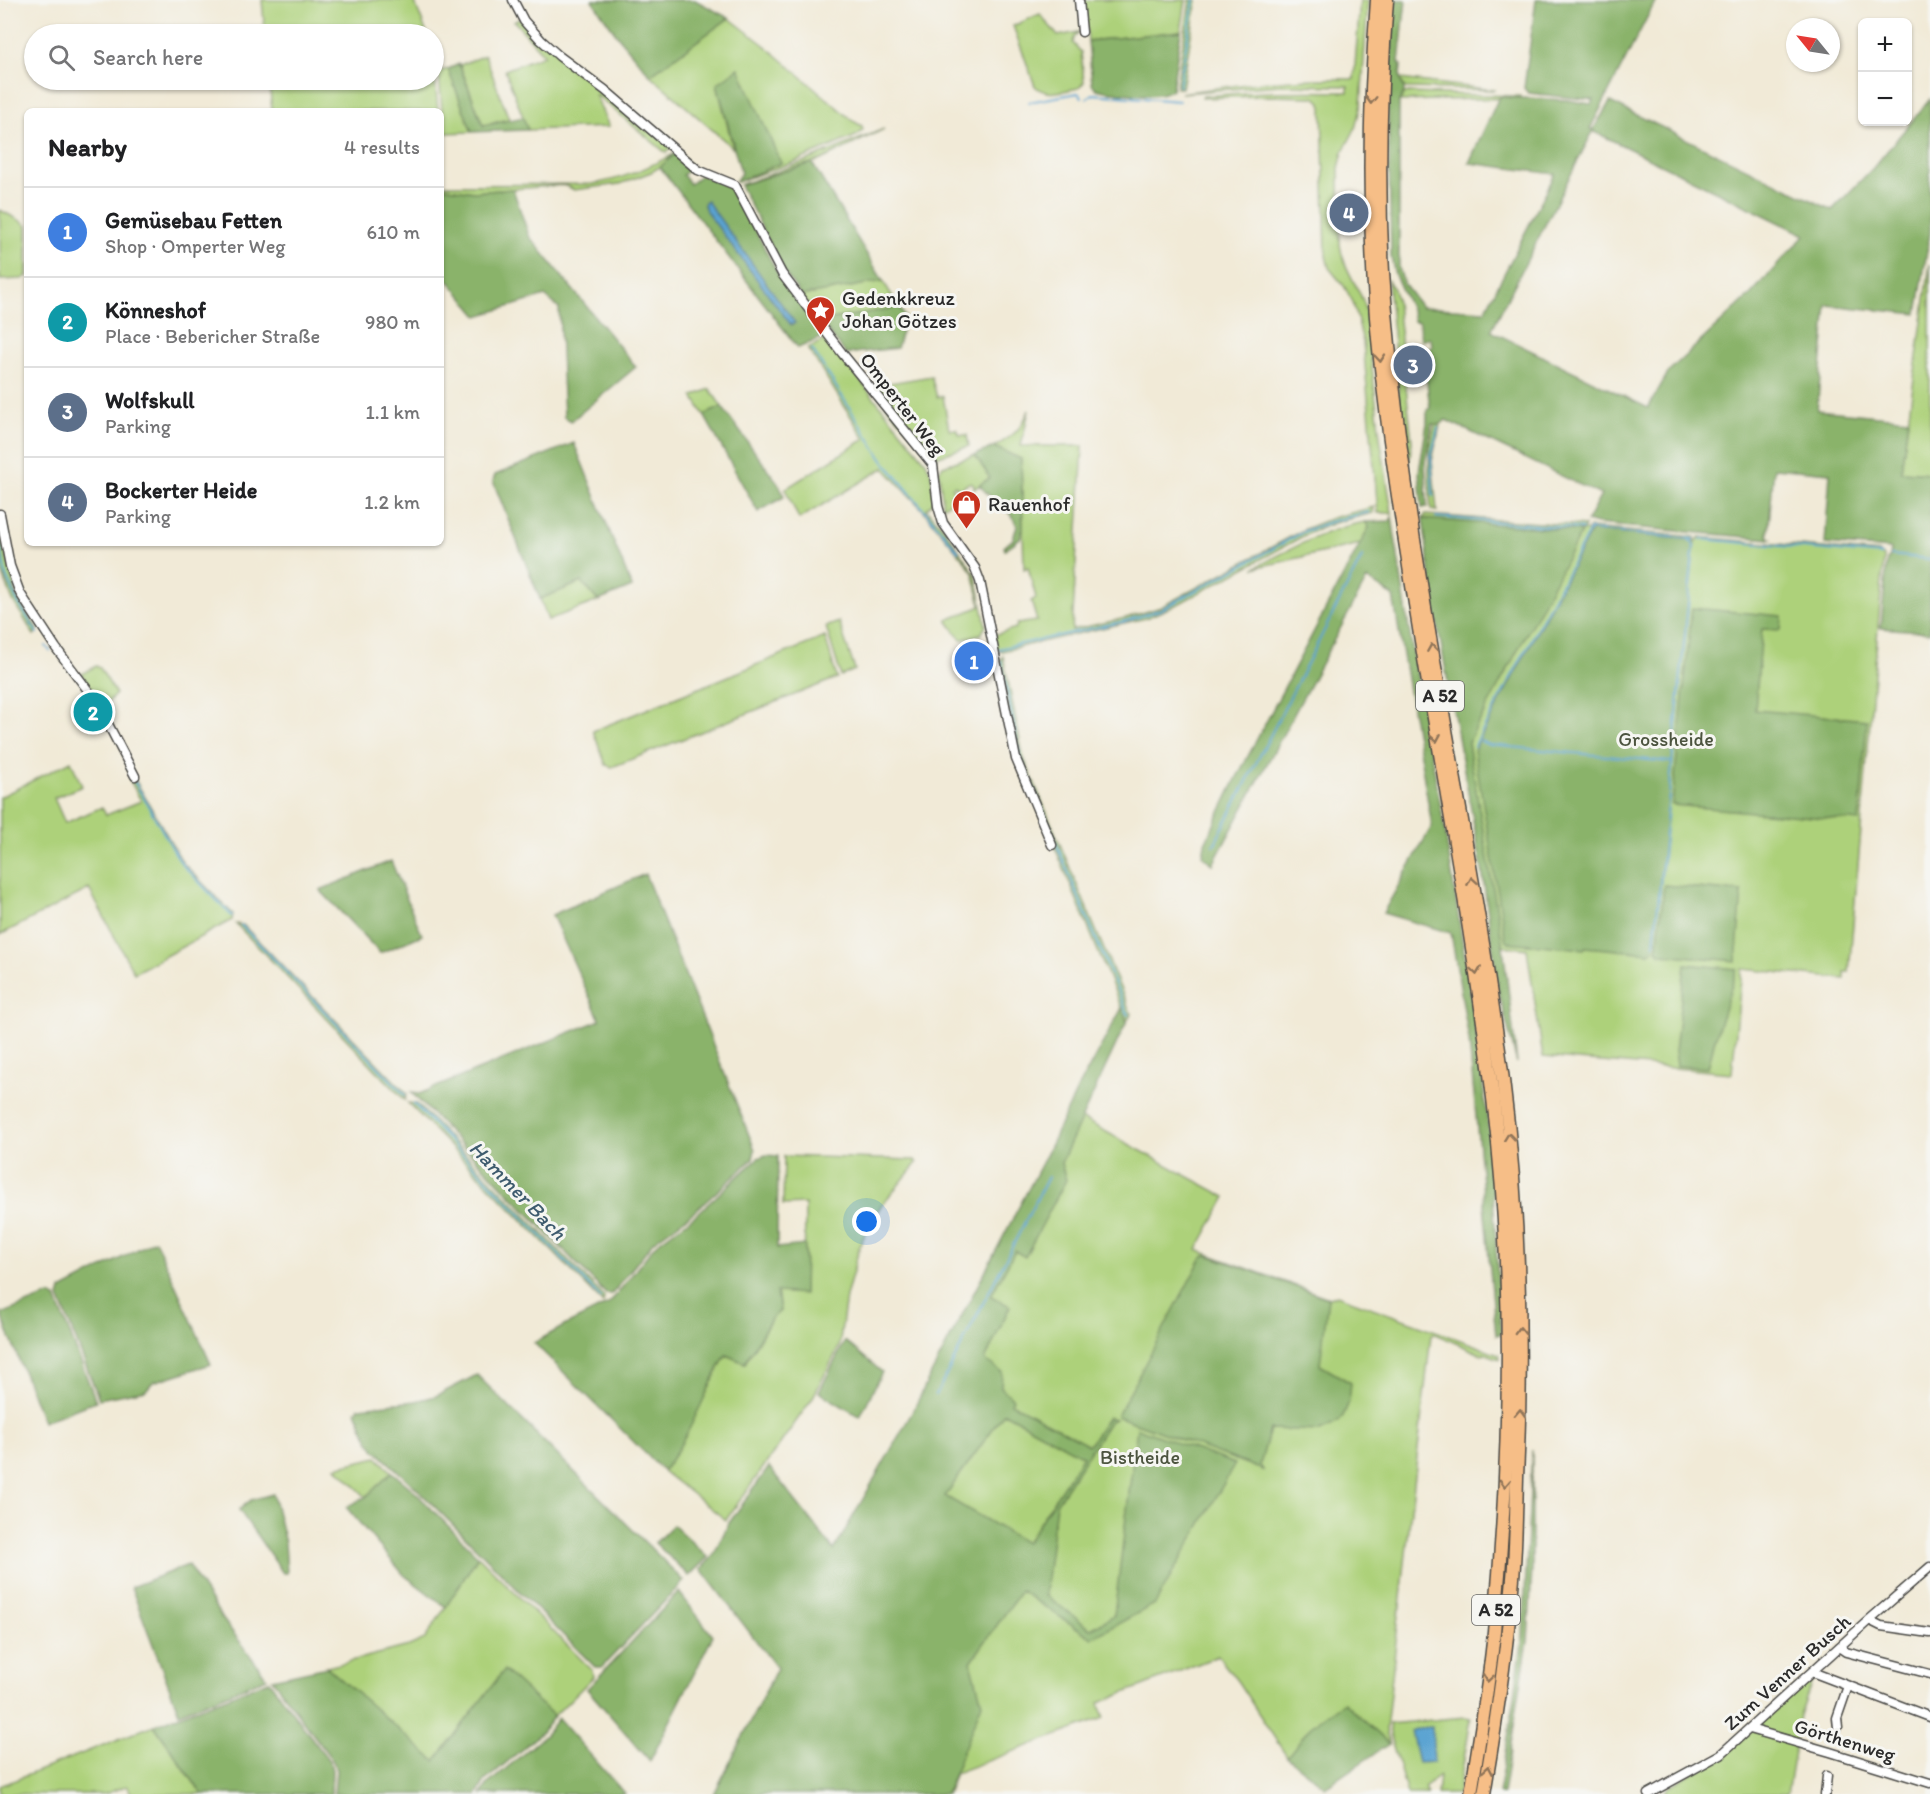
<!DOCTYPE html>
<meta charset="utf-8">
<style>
:root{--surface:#fff;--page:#f6f6f6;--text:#202124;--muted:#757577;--line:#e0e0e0;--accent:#d93025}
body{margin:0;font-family:Itim,sans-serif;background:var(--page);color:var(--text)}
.controls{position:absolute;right:18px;top:18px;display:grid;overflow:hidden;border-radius:9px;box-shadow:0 2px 4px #0004}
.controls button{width:54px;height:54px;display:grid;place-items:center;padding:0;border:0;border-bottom:2px solid var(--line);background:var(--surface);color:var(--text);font:30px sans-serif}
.compass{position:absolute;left:1786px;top:18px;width:54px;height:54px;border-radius:50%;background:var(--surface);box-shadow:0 2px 4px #0004;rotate:300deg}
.you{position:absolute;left:867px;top:1222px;width:21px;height:21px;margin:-15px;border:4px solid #fff;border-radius:50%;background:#1a73e8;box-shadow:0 0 0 9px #1a73e833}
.badge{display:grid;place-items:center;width:39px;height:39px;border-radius:50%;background:var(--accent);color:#fff;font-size:20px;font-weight:700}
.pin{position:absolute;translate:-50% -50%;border:3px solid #fff;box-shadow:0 2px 6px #0006}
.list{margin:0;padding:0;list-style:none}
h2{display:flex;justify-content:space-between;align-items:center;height:78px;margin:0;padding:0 24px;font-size:26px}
h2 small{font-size:20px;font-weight:400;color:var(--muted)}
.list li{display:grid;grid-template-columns:39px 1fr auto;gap:18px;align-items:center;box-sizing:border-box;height:90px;padding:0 24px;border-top:2px solid var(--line)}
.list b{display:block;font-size:22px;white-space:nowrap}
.list p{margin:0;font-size:20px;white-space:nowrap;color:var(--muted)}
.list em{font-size:20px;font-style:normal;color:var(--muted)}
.icon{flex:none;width:33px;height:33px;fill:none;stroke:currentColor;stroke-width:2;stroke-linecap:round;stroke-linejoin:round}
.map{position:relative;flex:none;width:1930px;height:1794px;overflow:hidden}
.search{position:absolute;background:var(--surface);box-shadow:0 2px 4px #0004;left:24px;top:24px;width:420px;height:66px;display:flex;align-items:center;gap:15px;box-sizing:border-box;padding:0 21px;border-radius:33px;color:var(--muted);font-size:22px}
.panel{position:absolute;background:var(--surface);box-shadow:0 2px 4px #0004;left:24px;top:108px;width:420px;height:438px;border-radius:9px}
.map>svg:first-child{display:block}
</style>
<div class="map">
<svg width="1930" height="1794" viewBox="0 0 1930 1794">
<rect width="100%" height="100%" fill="#f6f6f2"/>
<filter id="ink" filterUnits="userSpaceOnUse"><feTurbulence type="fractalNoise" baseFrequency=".0167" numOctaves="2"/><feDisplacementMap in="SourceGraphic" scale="12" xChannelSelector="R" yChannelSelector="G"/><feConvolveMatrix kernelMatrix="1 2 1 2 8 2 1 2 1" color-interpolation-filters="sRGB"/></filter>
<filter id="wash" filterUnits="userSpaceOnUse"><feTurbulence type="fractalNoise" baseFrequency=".008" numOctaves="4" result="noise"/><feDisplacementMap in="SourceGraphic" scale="24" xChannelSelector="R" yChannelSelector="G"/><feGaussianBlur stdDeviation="1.35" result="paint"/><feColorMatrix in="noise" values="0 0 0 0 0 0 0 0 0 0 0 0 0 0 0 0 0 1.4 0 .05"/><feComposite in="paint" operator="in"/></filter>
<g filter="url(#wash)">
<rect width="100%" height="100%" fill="#f1ead7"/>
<path fill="#add17a" stroke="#6c7e52" stroke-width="1.5" d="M262,0H414L427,34H265Z
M1094,0H1186L1181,31L1088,41L1084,1Z
M1190,0H1197L1182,88H1176Z
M1360,0H1368L1361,104L1355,129L1343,152L1339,168L1340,245C1343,268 1358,285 1365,306L1380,437L1392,513H1378L1363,342L1353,302L1344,286L1329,268L1326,256L1322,107L1320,101L1314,97L1265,96L1202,98L1203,96C1251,91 1299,91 1348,92V86L1280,85L1181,93C1239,84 1295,77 1354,79Z
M1040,14L1058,36L1079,32L1074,38L1073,43L1081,52L1084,82L1079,88C1064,90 1047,98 1035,86L1013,26Z
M519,18L671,148L666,153L595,94L609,127L528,130L505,70L544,55L514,21Z
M729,18L767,47L853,121L862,126L863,130L858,135L792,163L737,182L781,163L717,84L733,148L650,75Z
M434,51L440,67L436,74L435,79L438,111H272L269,80H434Z
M485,55L509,119L483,125L460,65Z
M448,69L472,132L444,133L439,75L441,71Z
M1400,79L1495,90L1405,88Z
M1405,93L1520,96V98L1399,101Z
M884,129L821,160L740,185L803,162Z
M676,153L660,167L651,172L620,184L574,190L565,185L474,192L441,187V185L592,184C625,179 646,168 676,153Z
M0,210L23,222L27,226V276L22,279L0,280Z
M1930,264V473L1901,471Z
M883,281L899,307L820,321L801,296Z
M1388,281L1394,289L1397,303L1412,442L1409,463L1401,418Z
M823,341L830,343L926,462L931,473L935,500L926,509L943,527L976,575L986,626L981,634L961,640L947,620L981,606L973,573L964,560L923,510L884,468L799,519L785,489L865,439L808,348Z
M931,376L937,397L943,396L949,430L956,429L960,435H967L969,446L933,458L890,410L872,386Z
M710,389L722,407L704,415L693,396Z
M1029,410L1021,446H1083L1072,630L1126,618L1161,607L1305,529L1332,518L1374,507L1373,513L1334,523L1307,534L1180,603L1146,618L1002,651L996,648L994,635L1016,628L1017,624L1037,621L1031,601L1036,598L1028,567L1024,569L1021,459L994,447C1013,436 1020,431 1029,410Z
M1435,424L1440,425L1432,461L1437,511L1431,510C1429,480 1426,453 1435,424Z
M975,455L990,478L974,489V485L971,482L959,489L955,485L952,488L958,496L943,507L939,471L943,466Z
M1425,515L1585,526L1583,530L1588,531L1590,528L1695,537V540H1698L1699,537L1880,553L1884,557L1849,972H1845V979L1742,969L1732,1073L1543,1057L1527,949L1497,945L1431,520L1423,519Z
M1365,522L1369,527L1360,544L1254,568C1289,550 1325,529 1365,522Z
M0,530L17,597L38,630L34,635L12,599L1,569Z
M582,582L598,601L548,620L540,599Z
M839,622L855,670L841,676L826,627Z
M825,637L837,678L612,767L606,765L593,731Z
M1003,656L1023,756L1131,1014L1127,1021L1018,758L999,662Z
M96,666L100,668L116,694L104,706L81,674Z
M71,761L82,786L54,798L65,823L102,807L106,815L141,801L130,780L134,778L183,863L233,914L232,920L134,973L89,889L0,935V797Z
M236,924L243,925L407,1094L405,1100Z
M408,1103L417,1104L604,1297L603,1303Z
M1077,1116L1226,1197L1197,1250L1329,1298L1337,1295L1499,1354L1500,1359L1484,1353L1483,1355L1435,1334L1431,1335L1386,1729L1389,1744L1292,1751L1287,1757L1238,1682L1218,1656L1099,1703L1104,1718L955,1773L947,1794H935L879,1491Z
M784,1156L915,1160L917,1163L880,1207L869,1226L860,1245L846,1297L839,1347L812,1399L726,1520L663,1471L726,1355L745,1363L771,1319L780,1311L777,1292L804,1293L805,1204L783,1205Z
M377,1457L392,1472L366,1497L336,1467Z
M478,1556L592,1670L593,1677L554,1716L504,1671L435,1762L327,1667L409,1646L425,1639Z
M1813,1678L1800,1715L1787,1794H1663L1669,1786L1723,1755L1810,1679Z
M1465,1717L1471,1718L1458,1794H1437L1439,1776L1424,1787L1427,1794H1407L1391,1739L1389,1724Z
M154,1725L202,1794H132L126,1786L105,1794H0V1786Z"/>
<path fill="#8ab36a" stroke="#5a6f4a" stroke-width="1.5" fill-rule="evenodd" d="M592,0H695L729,18L650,75L619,38Z
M1395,0H1406L1399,62L1401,65C1401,70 1399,76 1401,81C1405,92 1406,90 1399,101V268L1404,284L1421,307L1485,311L1555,174L1469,163L1499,97L1567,100L1591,104L1594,100L1528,93L1524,88L1536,0H1656L1590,129L1593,130L1610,102L1832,210L1873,168L1930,99V232L1917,314L1827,305L1817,410L1908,419L1901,471L1930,473V632L1881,628L1887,560L1890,557L1891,549L1825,544L1830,473L1774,468L1768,535L1771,539L1597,524L1587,521L1601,495L1446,420L1440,425L1432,424L1425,462L1427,507L1422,508L1419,472L1427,423V410L1430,408L1423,349L1432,347L1431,338L1421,340L1419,322L1414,321L1412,312L1395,275L1391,257L1388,108ZM1593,131L1805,235L1750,295L1669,371L1648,408L1491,331Z
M1181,31L1172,89C1159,100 1122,93 1105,91L1097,89L1092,84L1088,41Z
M459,64L483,126L523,117L528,130L472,132L448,69Z
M739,68L781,163L737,182H735L741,173L717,84Z
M676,153L692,167L683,175L690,184L701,175L734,189L779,276L822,332L821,338L798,348L660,167ZM705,202L794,323L792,325L704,206Z
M812,163L883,281L801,296L785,273L740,185Z
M441,187L474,192L513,189L529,236L636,367L571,421L564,417L559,308L545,296L478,316L441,272Z
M899,307L906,318L897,348L846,354L820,321Z
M722,407L780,486L784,497L758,512L704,415Z
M574,443L632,587L598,601L582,582L540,599L493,481L495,475Z
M994,447L1021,459L1023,528L1020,538L1005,550L1004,547L1013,539L1017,526L1011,514L1000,507L979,485L990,478L975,455Z
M1392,517L1410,635L1444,825L1471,996L1490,1138L1501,1334L1496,1335L1469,1040L1451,933L1383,913L1432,826L1393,596L1367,579L1213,864L1203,856L1205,843L1237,777L1369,527L1365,522L1390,521Z
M1423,519L1582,531L1468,743L1503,946L1517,1063L1498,989L1482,869L1435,611Z
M1592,531L1695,540L1654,949L1650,953L1585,947L1584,949L1506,942L1474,750L1590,533Z
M1692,608L1782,616L1781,630L1762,629L1755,710L1867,720L1859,821L1672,805Z
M391,861L422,935L380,953L320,890Z
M645,874L755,1150L753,1158L738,1173L694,1212L653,1242L612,1294H606L411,1092L419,1094L600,1020L552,915Z
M1664,885L1742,892L1736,961L1661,954L1657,950Z
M1685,964L1737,969L1715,1039L1708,1068L1677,1066L1675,1051Z
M1122,1008L1127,1021L1061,1163L1066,1180L1025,1257L1015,1251L991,1296L1010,1306L985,1360L1002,1372L1001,1387L1013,1399L1011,1403L1089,1445L1108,1417L1115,1419L1109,1422L1056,1504L1045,1595L1091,1629L1114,1615L1137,1428L1235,1464L1155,1604L1092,1638L1021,1591L971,1662L982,1703L946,1794H714L777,1668L701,1569L713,1556L729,1523L769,1467L834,1550L914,1409L930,1376L1042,1163L1077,1090ZM1004,1413L1083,1456L1026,1543L945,1496Z
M766,1155L778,1156L777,1248L805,1245L804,1294L777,1292L780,1311L771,1319L745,1363L726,1355C704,1393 690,1437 663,1471L534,1343L564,1326L610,1303L655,1245L697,1214L758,1158Z
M155,1240L211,1364L153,1382L146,1390L99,1399L59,1297L61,1290Z
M1207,1255L1328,1298L1320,1365L1351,1383L1349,1402L1343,1416L1337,1423L1320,1431L1270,1429L1260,1465L1263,1470L1117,1416L1202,1257Z
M49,1295L56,1298L96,1401L43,1422L1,1314Z
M845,1341L882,1372L860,1417L819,1392Z
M477,1375L684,1581L602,1667H595L414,1486L375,1450L369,1441L356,1411L359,1407L416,1401L436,1396Z
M1532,1450V1569L1528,1641L1503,1794H1498L1514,1703L1523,1635Z
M392,1472L411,1488L478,1556L446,1607L404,1575L346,1507L366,1497Z
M273,1494L285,1543L287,1573H283L239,1510L251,1500Z
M673,1525L708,1557L689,1576L655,1543Z
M188,1565L222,1618L267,1678L179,1713L131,1587Z
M679,1592L713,1636L650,1761L587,1689Z
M327,1667L435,1761L504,1670L554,1716L542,1732L485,1781L477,1794H334L336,1770L333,1761L272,1679Z
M269,1681L330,1762L332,1770L331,1794H202L154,1725Z
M1344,1702L1389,1744L1325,1787L1287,1757L1311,1726Z
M558,1718L625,1794H481L488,1784L545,1735Z"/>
<path fill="#5ba4d2" stroke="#43687e" stroke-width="1.5" d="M707,201L795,323L791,325L706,211L704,204Z
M1432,1727L1434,1762L1418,1763L1411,1731L1418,1728Z"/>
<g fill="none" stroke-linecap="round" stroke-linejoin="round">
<path stroke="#5ba4d2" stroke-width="2" d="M1179,86L1194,0
M1087,98L1093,94L1179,101
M1029,102L1078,93L1082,97
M812,349L882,459L958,551
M1433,496L1431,457L1438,428
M1436,517L1582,529
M1591,530L1694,539
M1701,539L1882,555
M0,544L6,576L16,599L37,633
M1891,555L1930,559
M46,646L50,651
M998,649L1126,621L1162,609L1305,531L1333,521L1369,512
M1001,661L1020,757L1128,1015
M1481,741L1489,745L1671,762
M1474,747L1590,530
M133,779L181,863L232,916
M1214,845L1362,557
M241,925L405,1095
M1654,945L1694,545L1689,539
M414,1104L601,1298
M936,1395L1048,1177"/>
</g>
</g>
<g filter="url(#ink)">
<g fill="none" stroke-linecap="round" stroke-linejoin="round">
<defs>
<path id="minor" d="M513,0L524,21L541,40L559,56L605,90L698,170L735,185L782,274L842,353L933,465L938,506L943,523L975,568L980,581L1016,759L1052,845
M1079,0L1082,32
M0,514L10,566L20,593L56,648L96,701L135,776
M1869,1620L1881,1626L1930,1633
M1839,1647L1846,1652L1930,1674
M1812,1672L1930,1717
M1838,1727L1837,1718L1848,1686
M1750,1729L1830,1752L1930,1783
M1648,1794L1721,1754L1869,1620L1930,1567
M1825,1794L1827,1776"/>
<path id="highway" d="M1377,0C1369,106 1368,211 1376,317C1383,399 1395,480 1408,560C1436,740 1471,918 1493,1098C1515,1276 1511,1454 1494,1632C1489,1686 1479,1740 1471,1794
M1387,0C1380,90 1378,182 1383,272C1401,544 1468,810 1503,1080C1520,1212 1523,1345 1517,1478C1516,1512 1516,1545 1513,1578C1507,1650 1496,1723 1484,1794"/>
</defs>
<use href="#minor" stroke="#494845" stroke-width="11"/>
<use href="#highway" stroke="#494845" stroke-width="15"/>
<use href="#minor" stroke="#fff" stroke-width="8"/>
<use href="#highway" stroke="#f6be87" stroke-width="12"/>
</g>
<defs><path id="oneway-chevron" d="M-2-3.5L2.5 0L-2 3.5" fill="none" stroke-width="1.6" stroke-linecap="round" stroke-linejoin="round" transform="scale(1.5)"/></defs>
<g stroke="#907459">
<use href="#oneway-chevron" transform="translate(1371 100) rotate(92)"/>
<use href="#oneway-chevron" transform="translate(1380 358) rotate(85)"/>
<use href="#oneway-chevron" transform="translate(1432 648) rotate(-99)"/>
<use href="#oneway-chevron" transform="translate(1436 738) rotate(80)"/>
<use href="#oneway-chevron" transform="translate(1472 881) rotate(-100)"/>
<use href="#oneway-chevron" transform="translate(1476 971) rotate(82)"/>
<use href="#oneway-chevron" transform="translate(1509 1137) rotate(-96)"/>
<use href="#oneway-chevron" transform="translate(1520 1331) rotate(-91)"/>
<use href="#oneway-chevron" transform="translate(1520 1413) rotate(-88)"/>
<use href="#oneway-chevron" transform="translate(1505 1483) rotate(93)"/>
<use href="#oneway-chevron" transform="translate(1488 1678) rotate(98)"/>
<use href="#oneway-chevron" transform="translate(1488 1770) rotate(-80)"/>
</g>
</g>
<defs>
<symbol id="sight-pin" viewBox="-11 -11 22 30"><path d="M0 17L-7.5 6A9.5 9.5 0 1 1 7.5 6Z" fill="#c8321e" stroke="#f6f6f2"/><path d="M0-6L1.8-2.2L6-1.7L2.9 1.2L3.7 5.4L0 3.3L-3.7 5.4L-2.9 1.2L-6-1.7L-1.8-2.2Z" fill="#fff"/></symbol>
<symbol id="shop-pin" viewBox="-11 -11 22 30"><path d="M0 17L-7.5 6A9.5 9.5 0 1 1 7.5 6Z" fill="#c8321e" stroke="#f6f6f2"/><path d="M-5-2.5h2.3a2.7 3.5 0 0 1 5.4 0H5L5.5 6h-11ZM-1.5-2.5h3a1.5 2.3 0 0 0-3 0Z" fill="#fff"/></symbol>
</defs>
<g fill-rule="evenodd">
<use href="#sight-pin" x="804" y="294" width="33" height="45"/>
<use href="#shop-pin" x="950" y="488" width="33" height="45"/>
</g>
<g text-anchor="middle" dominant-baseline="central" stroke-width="6" stroke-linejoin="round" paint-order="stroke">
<g fill="#f6f6f2" stroke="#686867" stroke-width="1.5">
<rect x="1416" y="681" width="48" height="30" rx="4.5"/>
<rect x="1472" y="1595" width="48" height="30" rx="4.5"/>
</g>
<g font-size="18" font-weight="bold" fill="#2b2b2b">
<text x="1440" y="696">A 52</text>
<text x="1496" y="1610">A 52</text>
</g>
<g font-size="20" fill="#2b2b2b" stroke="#f6f6f2" text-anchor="start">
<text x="842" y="298">Gedenkkreuz<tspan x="842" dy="23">Johan Götzes</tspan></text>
<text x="988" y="504">Rauenhof</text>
</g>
<g font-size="20" fill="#2b2b2b" stroke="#f6f6f2">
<text transform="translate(903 404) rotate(52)">Omperter Weg</text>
<text transform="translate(1787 1672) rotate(-42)">Zum Venner Busch</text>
<text transform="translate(1845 1740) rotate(17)">Görthenweg</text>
</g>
<g font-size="20" fill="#4c543f" stroke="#f6f6f2">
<text x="1666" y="739">Grossheide</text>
<text x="1140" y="1457">Bistheide</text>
</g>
<g font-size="21" font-style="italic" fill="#3e5b6e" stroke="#f6f6f2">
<text transform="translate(518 1190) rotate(46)">Hammer Bach</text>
</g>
</g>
</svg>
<div class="controls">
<button>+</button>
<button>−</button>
</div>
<svg class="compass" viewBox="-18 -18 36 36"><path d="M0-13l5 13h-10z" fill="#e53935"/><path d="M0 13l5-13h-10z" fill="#757577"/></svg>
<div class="you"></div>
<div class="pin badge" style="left:974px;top:661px;background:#3f7fe0">1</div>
<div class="pin badge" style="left:93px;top:712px;background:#0f9aa8">2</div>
<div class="pin badge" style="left:1413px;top:365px;background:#5c6f8a">3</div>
<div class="pin badge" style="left:1349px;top:213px;background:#5c6f8a">4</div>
<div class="search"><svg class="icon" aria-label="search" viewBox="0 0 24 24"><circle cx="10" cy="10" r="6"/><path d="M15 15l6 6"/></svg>Search here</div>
<section class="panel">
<h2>Nearby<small>4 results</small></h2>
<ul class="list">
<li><span class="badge" style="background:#3f7fe0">1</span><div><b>Gemüsebau Fetten</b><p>Shop · Omperter Weg</p></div><em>610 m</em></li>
<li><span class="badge" style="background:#0f9aa8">2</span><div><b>Könneshof</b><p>Place · Bebericher Straße</p></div><em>980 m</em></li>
<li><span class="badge" style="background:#5c6f8a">3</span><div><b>Wolfskull</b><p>Parking</p></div><em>1.1 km</em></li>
<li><span class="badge" style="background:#5c6f8a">4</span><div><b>Bockerter Heide</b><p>Parking</p></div><em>1.2 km</em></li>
</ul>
</section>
</div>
